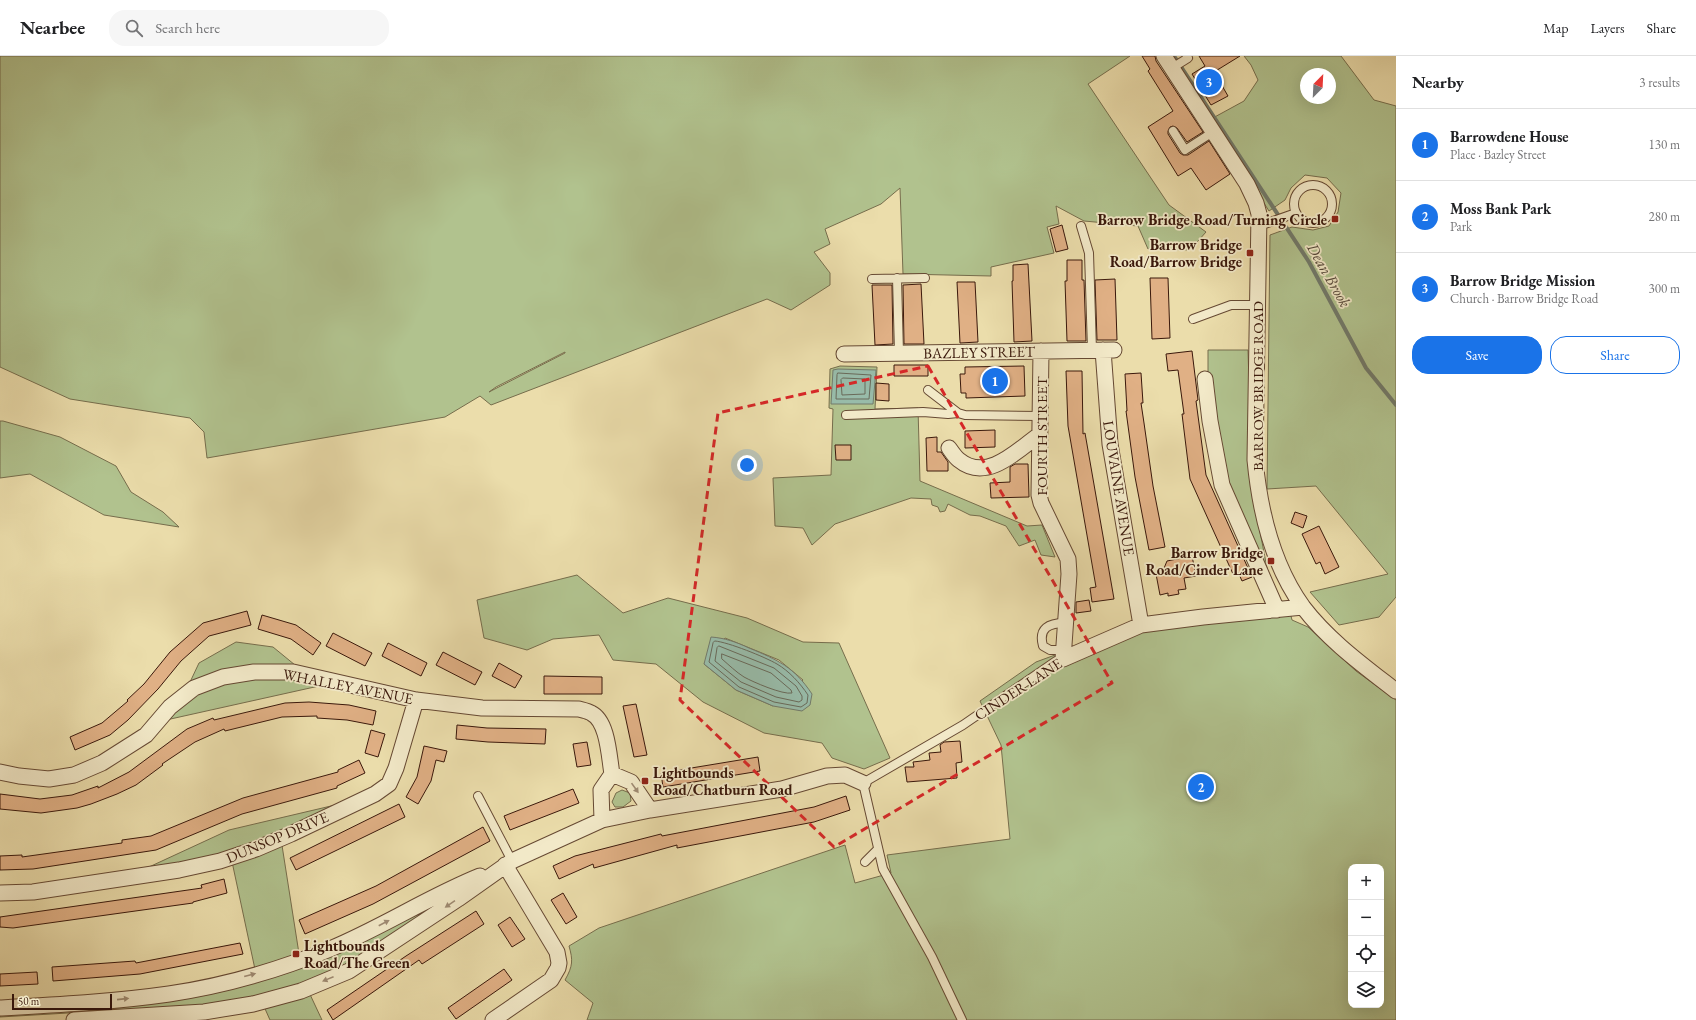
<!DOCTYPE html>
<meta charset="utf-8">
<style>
:root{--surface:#fff;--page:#f6f6f6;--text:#202124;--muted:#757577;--line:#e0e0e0;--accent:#1a73e8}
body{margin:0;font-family:"EB Garamond",serif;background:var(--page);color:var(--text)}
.controls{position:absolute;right:12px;bottom:12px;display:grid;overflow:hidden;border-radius:8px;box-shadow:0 4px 16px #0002}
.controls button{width:36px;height:36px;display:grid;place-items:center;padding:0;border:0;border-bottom:1px solid var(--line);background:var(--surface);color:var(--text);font:20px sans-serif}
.compass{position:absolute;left:1300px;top:12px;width:36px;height:36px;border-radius:50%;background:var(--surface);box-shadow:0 4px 16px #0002;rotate:24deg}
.scale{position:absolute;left:12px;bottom:10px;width:100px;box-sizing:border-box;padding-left:4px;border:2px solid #3a180b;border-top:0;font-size:11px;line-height:14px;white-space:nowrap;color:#3a180b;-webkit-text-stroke:3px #f2e9c8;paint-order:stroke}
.you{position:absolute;left:747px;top:409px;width:14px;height:14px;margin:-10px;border:3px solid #fff;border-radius:50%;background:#1a73e8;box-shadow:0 0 0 6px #1a73e833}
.badge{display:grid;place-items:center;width:26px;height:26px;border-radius:50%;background:var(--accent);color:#fff;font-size:13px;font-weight:700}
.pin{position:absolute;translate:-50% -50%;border:2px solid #fff;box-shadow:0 1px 4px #0006}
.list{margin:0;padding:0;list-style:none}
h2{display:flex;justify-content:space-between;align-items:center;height:52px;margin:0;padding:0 16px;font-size:17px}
h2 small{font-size:13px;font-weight:400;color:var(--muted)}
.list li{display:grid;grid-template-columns:26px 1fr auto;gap:12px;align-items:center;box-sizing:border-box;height:72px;padding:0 16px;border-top:1px solid var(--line)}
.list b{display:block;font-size:15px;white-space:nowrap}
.list p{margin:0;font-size:13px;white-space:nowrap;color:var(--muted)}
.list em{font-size:13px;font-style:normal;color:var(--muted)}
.actions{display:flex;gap:8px;padding:12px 16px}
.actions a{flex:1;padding:9px 0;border:1px solid var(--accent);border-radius:16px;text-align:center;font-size:14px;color:var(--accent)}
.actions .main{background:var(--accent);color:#fff}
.icon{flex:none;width:22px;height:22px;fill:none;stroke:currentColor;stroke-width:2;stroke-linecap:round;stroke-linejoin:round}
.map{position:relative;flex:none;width:1396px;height:964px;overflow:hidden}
header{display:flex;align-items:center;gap:24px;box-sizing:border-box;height:56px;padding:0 20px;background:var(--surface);border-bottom:1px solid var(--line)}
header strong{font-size:19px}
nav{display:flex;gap:22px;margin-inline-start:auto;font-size:14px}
.search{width:280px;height:36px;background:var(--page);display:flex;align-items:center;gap:10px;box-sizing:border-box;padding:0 14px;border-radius:16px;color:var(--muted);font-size:15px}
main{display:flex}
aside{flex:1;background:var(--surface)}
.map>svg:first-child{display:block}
</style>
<header>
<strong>Nearbee</strong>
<div class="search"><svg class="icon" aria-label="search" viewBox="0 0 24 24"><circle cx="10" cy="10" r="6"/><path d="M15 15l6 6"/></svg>Search here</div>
<nav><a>Map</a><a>Layers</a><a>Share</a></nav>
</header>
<main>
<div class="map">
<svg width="1396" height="964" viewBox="0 0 1396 964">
<rect width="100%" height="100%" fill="#ebddab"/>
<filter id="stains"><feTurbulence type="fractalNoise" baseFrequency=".005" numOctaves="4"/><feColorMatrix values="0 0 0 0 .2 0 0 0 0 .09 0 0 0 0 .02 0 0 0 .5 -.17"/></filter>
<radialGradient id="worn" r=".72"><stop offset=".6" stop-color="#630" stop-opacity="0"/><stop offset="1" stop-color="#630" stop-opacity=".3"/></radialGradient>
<path fill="#b1c28e" stroke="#766d4c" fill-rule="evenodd" d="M0,0H1130L1088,28L1169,149L1206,176L1190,194L1148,193L1138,170L1084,165L1056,150L1059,168L1047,171L1054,197L991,211V220L903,218L900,132L881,148L825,173L830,188L814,196L830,217V229L791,254L767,243L491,349L480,340L445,361L207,402L204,376L190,362L70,343L0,311ZM565,296V297L489,336L496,331Z
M1244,0H1341L1374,44L1396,50V541L1379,561L1339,569L1310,536L1388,518L1316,430L1267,433L1270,179L1292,171L1313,174L1329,170L1338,156L1341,137L1327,122L1305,119L1291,132L1285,144L1269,155L1211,63L1244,45L1258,24L1251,9ZM1306,18H1330V42H1306Z
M1208,294H1248L1252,434L1267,512L1238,454L1221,406L1208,319Z
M840,310L877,311L875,353L918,352L920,425L1027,470L1042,469L1055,501L1041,499L1035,484L1019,490L1006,470L980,460L970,459L948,448L945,455L940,456L938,451L932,449L931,443L911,442L835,468L812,489L803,472L775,470L773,422L831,419L833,353L829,352L830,313Z
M0,365H3L60,381L116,410L131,436L163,456L179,471L104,459L30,418L0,422Z
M577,519L623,557L668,542L747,562L803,586L839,587L890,702L864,713L832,702L822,687L764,677L703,646L656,608L613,604L599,579L553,583L527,594L484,582L477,544ZM725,582L779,604L803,624L773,650L736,634L704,608Z
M1289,552L1292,564L1308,571L1356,615L1396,644V964H587L593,947L565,924C573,910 573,904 569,890L599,872L845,789L855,827L891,817L887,799L1010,783L1001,689L980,645L1036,606L1055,599L1066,608L1141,569ZM1351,811H1381V949H1351Z
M236,586L273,591L306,618L337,626L157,666L183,641L199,607Z
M622,734L630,737L631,745L623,751H615L612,746L616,737Z
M365,742L281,783L300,904L256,918L231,801L136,817L229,774Z
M458,838L341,911L309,927L256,941L204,949L0,961V956L253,924Z
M307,932L322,964H270L262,946Z"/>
<path fill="#98bcaa" stroke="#727a6a" d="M838,313L876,314L873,348H831L833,314Z
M711,581C725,582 736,586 749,592C778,604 794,611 812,638L810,649L802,655L773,650L736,634L704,608Z"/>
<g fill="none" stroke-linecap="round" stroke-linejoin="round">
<path stroke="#696a5a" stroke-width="1" d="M838,317L871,319L869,343H836L837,319Z
M843,322L865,323V338L842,339L841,324Z
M715,585C728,586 765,601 777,608C789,615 800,627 808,639L807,647L801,651L774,646L739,631L709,606L713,587Z
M719,590L774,612L796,630L802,640V644L799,646L776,641L741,626L715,605L717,592Z
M722,598L771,617L791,634L792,637C783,639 753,626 744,621C736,616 729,609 722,603Z"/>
<path stroke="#727a6a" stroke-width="4" d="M1174,0L1309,206L1366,312L1396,349"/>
</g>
<path fill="#e0b085" stroke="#3a180b" d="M1142,0H1155L1156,5L1203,76L1187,86L1177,72L1173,70L1170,71L1168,75V78L1180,97L1183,99H1188L1209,85L1230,118L1206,134L1191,112L1178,120L1148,71L1173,55L1148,15L1150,13Z
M1199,0H1240L1214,16L1228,40L1211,49L1192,18L1205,10Z
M1062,169L1068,193L1056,196L1050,173Z
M1067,204H1082V224H1084L1086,285H1067L1065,225H1067Z
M1028,208L1032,285L1014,286L1012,225H1013V209Z
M1150,222H1168L1170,282L1152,283Z
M1115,223L1117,284H1097L1095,224Z
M957,226H975L978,286L960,287Z
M921,228L924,288H904L903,229Z
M872,229H892L893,288L875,289Z
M1192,295L1198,344L1196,345L1206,419L1252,521L1242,525L1238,516L1233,518L1190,423L1182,358H1184L1178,314L1168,315L1166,298Z
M894,309H928V320H894Z
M1024,310L1025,340L966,342V337H961L960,318H965V311Z
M1066,315H1082L1083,378L1085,377L1114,543L1092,546L1090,532L1096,531L1068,370Z
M1141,317L1143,347H1141L1144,367L1153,430L1165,491L1149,494L1135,421L1126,355H1127L1125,318Z
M876,327L889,328V345L876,344Z
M995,374V391L965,392V375Z
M937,381V396H941L948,406V415H927L926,382Z
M835,389H851V404H836Z
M1015,408H1028L1029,441L991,442L990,427L1010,426V411Z
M1295,456L1307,460L1303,472L1291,467Z
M1319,470L1339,511L1325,518L1320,506L1316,508L1302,478Z
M1192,500L1196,520L1184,522L1186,533L1178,534L1179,538L1168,540V537L1160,539L1156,518L1162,517L1167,505Z
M1089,544L1091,555L1076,557V546Z
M247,555L251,569L209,580L181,605L158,633L128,664L110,679L75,694L70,681L102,667L128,645L127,644L144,628L170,596L203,567Z
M262,559L296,569L321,587L313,599L291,583L258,573Z
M333,577L372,597L365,610L326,590Z
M388,587L427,607L421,620L382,600Z
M443,596L482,616L475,629L436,609Z
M499,607L522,620L515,632L492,620Z
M544,620L602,621V638H544Z
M309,646L349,649L376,655L373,669L347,664L317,662V660L282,661L225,675L224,673L195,686L162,708L163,709L136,729L117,738L91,748L77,752L41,757L0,753V738L40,743L72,739L98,730V732L129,716L187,673L213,662L214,664L285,647Z
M636,648L647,699L634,701L623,650Z
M457,669L487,672L546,673L545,688L488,686L456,683Z
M371,674L385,678L378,701L365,697Z
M960,685L962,706L956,707L957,722L907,726L905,711H914L913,706L930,704L929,697L941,696L940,689L944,686Z
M587,686L591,709L577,711L573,688Z
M424,690L447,695L444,706L436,704L431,725L418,748L406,741L417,721Z
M758,701L760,715L663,731L661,717Z
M359,704L365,717L337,730V732L242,758L156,794L33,813L0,814V800L22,799V801L122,787V784L151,780L243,742L338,716V714Z
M573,733L579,747L510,774L504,760Z
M846,740L850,754L814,766L677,792V789L594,812L593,808L559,823L553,810L575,800L661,778L662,780L814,751Z
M399,748L405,761L296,814L290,802Z
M483,771L490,785L373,848L305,878L299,864L376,830Z
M224,823L227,837L193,846V847L13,872L0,871V861L202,832L201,829Z
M563,837L577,861L566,868L551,844Z
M476,855L484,868L422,908L419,904L333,964L327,954L406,900Z
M510,861L525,883L512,891L498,869Z
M240,887L243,898L140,918L53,925L52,911L135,905L136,907Z
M504,913L512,924L456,963L448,952Z
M37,916L38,928L0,930V918Z"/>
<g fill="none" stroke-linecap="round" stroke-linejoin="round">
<defs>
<path id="lane" d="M1172,12L1188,2L1187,0
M1173,75L1185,94L1213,76
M1294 148a19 19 0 1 1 38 0a19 19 0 1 1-38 0Z
M1081,170L1089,197L1092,294
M1259,170L1296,157
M897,222L899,297
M872,223L925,222
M1193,263L1231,249H1257
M928,334L958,357L965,359L1040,360
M846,359L923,356L948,358L958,357
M1063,594H1050L1043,590C1038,572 1049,567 1065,567
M478,740L512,805
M865,806L878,793
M962,964L932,901L883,813L863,727L963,669L1056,605L1063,603"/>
<path id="street" d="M1164,0L1247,128L1256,147L1259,158L1255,404C1260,456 1272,508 1303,551C1328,584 1364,610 1396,635
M1103,294L1110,388L1141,569
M1041,295L1039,439L1041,447L1068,503L1069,518L1063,603L1141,569L1203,561L1303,551
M844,298L1114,294
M1205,323L1210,365L1222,429L1277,554
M949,392C952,396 955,401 959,404C987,427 1018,394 1040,378
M0,716L19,720L49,723L74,719L102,707L146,679L170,651L194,632L223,621L254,616H293L416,644L482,652L579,653C583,654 588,655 591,657C608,665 609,701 612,718L601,734L602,764
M612,718L631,726L650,754
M0,837L33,836L179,814L220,805L256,793L291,778L375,738L389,728L396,712L416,644
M0,952C56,949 113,946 169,938C223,930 279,914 330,893C381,872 428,841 480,820
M74,964L204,956L253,948L301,935L349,915L458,843L512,805L602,764L650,754L782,733L827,720L845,719L863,727
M493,964L551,924L558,912L559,907L557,896L505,809"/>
</defs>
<use href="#lane" stroke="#664933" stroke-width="10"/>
<use href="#street" stroke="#664933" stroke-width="17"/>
<use href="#lane" stroke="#f2e9c8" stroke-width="8"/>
<use href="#street" stroke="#f2e9c8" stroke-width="15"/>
</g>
<defs><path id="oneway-solid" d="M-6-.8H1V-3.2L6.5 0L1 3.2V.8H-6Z"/></defs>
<g fill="#9f8b73">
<use href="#oneway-solid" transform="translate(635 732) rotate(55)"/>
<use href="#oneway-solid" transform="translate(450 848) rotate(146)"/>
<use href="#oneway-solid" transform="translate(384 867) rotate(-28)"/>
<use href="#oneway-solid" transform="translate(250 919) rotate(-15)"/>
<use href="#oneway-solid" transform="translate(328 923) rotate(158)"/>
<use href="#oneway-solid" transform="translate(123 943) rotate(-6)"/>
</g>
<path fill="none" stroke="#d62828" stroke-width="3" stroke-dasharray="8 5" stroke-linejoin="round" d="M928,310L1112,627L834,791L680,644L718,357Z"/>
<g fill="#8f2418" stroke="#f2e9c8" stroke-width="1.5">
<rect x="1331" y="159" width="8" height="8" rx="2"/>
<rect x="1246" y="193" width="8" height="8" rx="2"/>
<rect x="1267" y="501" width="8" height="8" rx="2"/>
<rect x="641" y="721" width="8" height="8" rx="2"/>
<rect x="292" y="894" width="8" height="8" rx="2"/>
</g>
<g text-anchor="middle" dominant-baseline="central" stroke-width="3.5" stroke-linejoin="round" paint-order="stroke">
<g font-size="15" font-weight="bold" fill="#3a180b" stroke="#f2e9c8" text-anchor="end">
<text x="1327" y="163">Barrow Bridge Road/Turning Circle</text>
<text x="1242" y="188">Barrow Bridge<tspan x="1242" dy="17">Road/Barrow Bridge</tspan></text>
<text x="1263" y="496">Barrow Bridge<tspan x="1263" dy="17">Road/Cinder Lane</tspan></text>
<text x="653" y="716" text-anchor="start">Lightbounds<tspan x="653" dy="17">Road/Chatburn Road</tspan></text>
<text x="304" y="889" text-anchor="start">Lightbounds<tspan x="304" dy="17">Road/The Green</tspan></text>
</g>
<g font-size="15" fill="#3a180b" stroke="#f2e9c8">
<text transform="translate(979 296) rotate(-1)">BAZLEY STREET</text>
<text transform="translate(1257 330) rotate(-90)">BARROW BRIDGE ROAD</text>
<text transform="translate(1041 380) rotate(-90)">FOURTH STREET</text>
<text transform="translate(1119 432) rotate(81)">LOUVAINE AVENUE</text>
<text transform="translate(348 630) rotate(11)">WHALLEY AVENUE</text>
<text transform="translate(1018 633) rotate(-33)">CINDER LANE</text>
<text transform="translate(277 781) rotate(-23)">DUNSOP DRIVE</text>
</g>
<g font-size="16" font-style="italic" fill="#56493b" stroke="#f2e9c8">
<text transform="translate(1329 219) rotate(60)">Dean Brook</text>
</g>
</g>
<rect width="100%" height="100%" filter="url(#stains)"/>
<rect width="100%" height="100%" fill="url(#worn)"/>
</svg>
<div class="controls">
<button>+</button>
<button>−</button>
<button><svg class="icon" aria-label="locate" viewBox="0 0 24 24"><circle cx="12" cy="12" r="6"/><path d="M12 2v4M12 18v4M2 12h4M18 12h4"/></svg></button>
<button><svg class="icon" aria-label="layers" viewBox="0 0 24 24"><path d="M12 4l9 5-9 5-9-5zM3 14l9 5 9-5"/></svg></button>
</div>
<svg class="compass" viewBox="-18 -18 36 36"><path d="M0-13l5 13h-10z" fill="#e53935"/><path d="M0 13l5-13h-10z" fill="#757577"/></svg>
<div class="scale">50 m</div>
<div class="you"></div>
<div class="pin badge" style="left:995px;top:325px">1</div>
<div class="pin badge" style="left:1201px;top:731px">2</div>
<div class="pin badge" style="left:1209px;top:26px">3</div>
</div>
<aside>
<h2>Nearby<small>3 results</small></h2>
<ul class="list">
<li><span class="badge">1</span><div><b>Barrowdene House</b><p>Place · Bazley Street</p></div><em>130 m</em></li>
<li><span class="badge">2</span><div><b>Moss Bank Park</b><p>Park</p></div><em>280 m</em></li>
<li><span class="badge">3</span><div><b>Barrow Bridge Mission</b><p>Church · Barrow Bridge Road</p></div><em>300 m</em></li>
</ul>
<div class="actions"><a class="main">Save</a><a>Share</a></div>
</aside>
</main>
